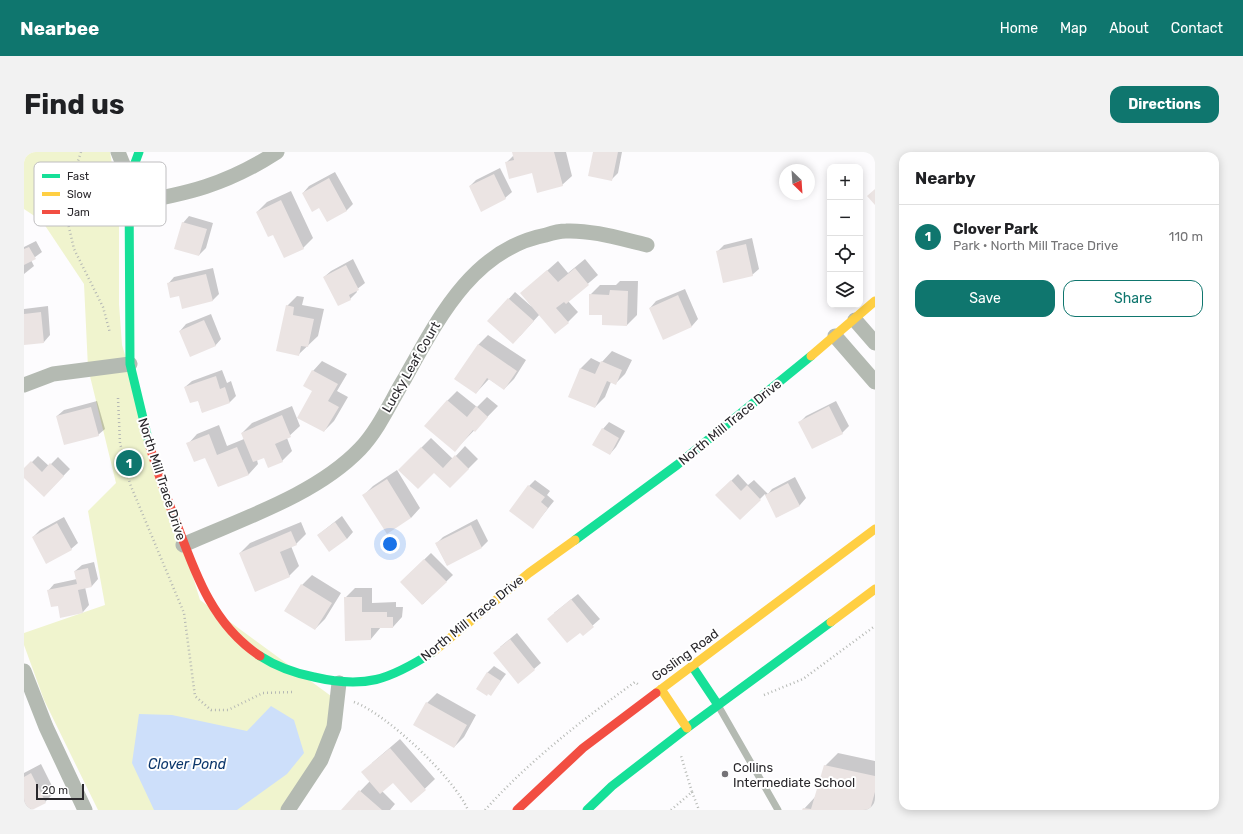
<!DOCTYPE html>
<meta charset="utf-8">
<style>
:root{--surface:#fff;--page:#f2f2f2;--text:#202124;--muted:#757577;--line:#e0e0e0;--accent:#0f766e}
body{margin:0;font-family:Rubik,sans-serif;background:var(--page);color:var(--text)}
.controls{position:absolute;right:12px;top:12px;display:grid;overflow:hidden;border-radius:8px;box-shadow:0 2px 10px #0003}
.controls button{width:36px;height:36px;display:grid;place-items:center;padding:0;border:0;border-bottom:1px solid var(--line);background:var(--surface);color:var(--text);font:20px sans-serif}
.compass{position:absolute;left:755px;top:12px;width:36px;height:36px;border-radius:50%;background:var(--surface);box-shadow:0 2px 10px #0003;rotate:155deg}
.scale{position:absolute;left:12px;bottom:10px;width:48px;box-sizing:border-box;padding-left:4px;border:2px solid #2a282c;border-top:0;font-size:11px;line-height:14px;white-space:nowrap;color:#2a282c;-webkit-text-stroke:3px #fff;paint-order:stroke}
.you{position:absolute;left:366px;top:392px;width:14px;height:14px;margin:-10px;border:3px solid #fff;border-radius:50%;background:#1a73e8;box-shadow:0 0 0 6px #1a73e833}
.badge{display:grid;place-items:center;width:26px;height:26px;border-radius:50%;background:var(--accent);color:#fff;font-size:13px;font-weight:700}
.pin{position:absolute;translate:-50% -50%;border:2px solid #fff;box-shadow:0 1px 4px #0006}
.list{margin:0;padding:0;list-style:none}
h2{display:flex;justify-content:space-between;align-items:center;height:52px;margin:0;padding:0 16px;font-size:17px}
h2 small{font-size:13px;font-weight:400;color:var(--muted)}
.list li{display:grid;grid-template-columns:26px 1fr auto;gap:12px;align-items:center;box-sizing:border-box;height:64px;padding:0 16px;border-top:1px solid var(--line)}
.list b{display:block;font-size:15px;white-space:nowrap}
.list p{margin:0;font-size:13px;white-space:nowrap;color:var(--muted)}
.list em{font-size:13px;font-style:normal;color:var(--muted)}
.actions{display:flex;gap:8px;padding:12px 16px}
.actions a{flex:1;padding:9px 0;border:1px solid var(--accent);border-radius:12px;text-align:center;font-size:14px;color:var(--accent)}
.actions .main{background:var(--accent);color:#fff}
.icon{flex:none;width:22px;height:22px;fill:none;stroke:currentColor;stroke-width:2;stroke-linecap:round;stroke-linejoin:round}
.map{position:relative;flex:none;width:851px;height:658px;overflow:hidden;border-radius:12px}
header{display:flex;align-items:center;gap:24px;box-sizing:border-box;height:56px;padding:0 20px;background:var(--accent);color:#fff}
header strong{font-size:19px}
nav{display:flex;gap:22px;margin-inline-start:auto;font-size:14px}
.intro{display:flex;align-items:center;justify-content:space-between;box-sizing:border-box;height:96px;padding:0 24px}
h1{margin:0;font-size:28px}
.button{padding:10px 18px;border-radius:12px;background:var(--accent);color:#fff;font-size:14px;font-weight:700}
main{display:flex;gap:24px;padding:0 24px}
aside{flex:1;background:var(--surface);border-radius:12px;box-shadow:0 2px 10px #0003}
.map>svg:first-child{display:block}
</style>
<header>
<strong>Nearbee</strong>
<nav><a>Home</a><a>Map</a><a>About</a><a>Contact</a></nav>
</header>
<div class="intro"><h1>Find us</h1><a class="button">Directions</a></div>
<main>
<div class="map">
<svg width="851" height="658" viewBox="0 0 851 658">
<rect width="100%" height="100%" fill="#fdfcfe"/>
<path fill="#f0f4ce" d="M0,0H86L95,53V152L98,193L176,448L307,544L306,571L287,617L259,658H74L20,548L0,493V481L81,453L64,359L92,331L64,216L60,132L18,69L0,57Z"/>
<path fill="#cddffa" d="M247,554L270,568L280,601L263,622L213,658H130L108,611L115,562L148,563L223,579Z"/>
<path fill="#0003" d="M489,0H542L548,24L538,33L509,20L482,11L490,3Z
M570,0H598L594,21L587,28Z
M476,16L488,40L481,46L446,34L452,28Z
M311,20L329,52L322,59L295,54L279,41L285,34Z
M267,39L289,86L279,96L250,82L233,60L243,50Z
M165,64L189,71L182,96L175,103L159,71Z
M728,86L735,117L728,123L694,99L700,93Z
M12,89L18,100L7,108L10,114L0,122V95Z
M329,107L341,131L332,138L333,140L326,147L300,125L307,119Z
M561,107L574,123L544,149L554,160L544,170L516,162L496,184L465,169L491,140L508,155L498,141L534,109L544,121Z
M189,116L195,142L188,149L156,143L144,132L150,125Z
M596,129H614L613,163L603,173L579,172V162L566,143L576,133H592Z
M661,137L674,167L668,174L639,186L626,156L632,149Z
M273,144L280,145L278,153L300,157L294,184L274,203L263,154Z
M24,154L26,183L20,190L0,192V157Z
M187,162L197,187L191,194L156,179L162,172Z
M464,183L502,208L490,227L480,237L465,227L452,241L454,193Z
M588,199L608,208L601,222L591,232L587,230L581,245L571,255L545,244L557,216L567,206L577,211Z
M298,209L323,222L313,239L324,245L310,269L300,279L289,238V219Z
M198,218L203,231L207,229L212,244L206,250L178,260L174,247L161,235L168,229Z
M433,239L453,255L463,245L474,254L431,298L423,249Z
M73,249L81,277L74,283L33,264L40,258Z
M812,249L825,274L818,281L776,270L782,264Z
M268,254L276,274L263,286L268,299L258,309L240,304L233,308L234,312L225,322L194,334L182,304L164,292L173,282L195,273L203,294L220,287L218,281L228,271Z
M585,270L601,279L592,295L586,302L579,277Z
M407,286L429,307L441,294L454,307L436,325L410,319L375,318Z
M14,304L25,314L34,305L46,317L20,344L0,324V318Z
M373,318L396,356L387,366L339,344L349,334Z
M714,322L724,333L730,328L744,342L748,337L771,325L782,346L776,353L753,365L741,342L716,367L693,343Z
M511,328L526,339L523,343L530,349L509,375L505,334Z
M318,364L329,380L323,387L294,383Z
M40,365L54,391L47,397L9,385L16,378Z
M453,367L464,389L458,395L423,413L412,392L419,385Z
M277,370L282,382L272,392L267,394L275,414L265,424L216,401L226,391Z
M407,401L429,423L399,452L377,430Z
M70,410L74,427L68,434L61,435L65,453L59,460L34,452L24,439L30,432L53,427L51,419L58,413Z
M288,423L317,441L301,467L291,477L262,459L278,433Z
M331,436H348V451L372,450V455H379L378,465L369,475H357L347,487L321,446Z
M554,442L576,467L559,482L530,461Z
M493,481L517,511L510,517L476,495Z
M470,514L482,522L467,542L463,521Z
M413,541L452,563L440,585L430,595L403,551Z
M376,587L411,627L387,650L369,629L358,639L371,652L366,658H318L346,629L348,611Z
M814,601L851,609V658H779L792,644L801,614Z
M17,612L31,640L21,650L6,658H0V621Z"/>
<path fill="#ebe4e3" d="M488,0H530L539,34L513,41L508,21L485,27L481,10L490,8Z
M569,0H594L588,29L564,24Z
M470,22L482,47L457,60L445,34Z
M305,26L323,59L303,70L295,56L288,60L278,41Z
M851,37V53L843,44Z
M257,48L280,97L260,106L249,83L244,85L232,60Z
M158,70L183,77L175,104L150,97Z
M722,92L729,124L699,131L692,99Z
M5,95L12,107L0,113V97Z
M322,113L335,138L325,143L327,148L314,154L299,125Z
M551,116L565,133L542,152L540,150L532,156L545,171L531,182L496,141L523,118L534,130Z
M182,122L189,149L158,157L155,144L146,146L143,131Z
M586,138L604,139L603,174L578,173V163H565V142L585,143Z
M654,143L668,175L639,188L625,156Z
M484,146L510,169L489,192L463,169Z
M262,153L270,155L269,163L290,167L284,195L277,194L275,204L252,199Z
M17,160L20,191L0,193V162Z
M180,168L192,194L166,205L155,179Z
M454,192L493,219L480,238L463,226L452,242L430,227Z
M577,209L598,218L592,233L583,229L571,256L544,245L556,216L571,222Z
M288,218L314,232L304,249L315,255L300,280L273,266L288,239L279,234Z
M192,224L196,237L201,235L206,251L178,261L174,249L166,251L160,235Z
M423,248L443,265L452,254L464,265L451,280L449,278L431,300L400,274Z
M805,254L819,282L788,297L774,270Z
M67,255L75,284L40,293L32,264Z
M258,263L267,285L251,292L259,310L244,316L240,306L229,310L217,281Z
M578,276L595,286L586,303L568,293Z
M185,282L193,303L213,295L225,323L194,335L181,306L170,310L162,291Z
M397,295L419,316L431,303L445,317L426,336L410,321L394,337L374,318Z
M7,309L18,320L26,311L40,324L20,345L0,326V316Z
M363,327L387,366L363,382L338,343Z
M707,328L717,339L723,333L737,348L716,368L691,343Z
M764,331L776,354L752,366L741,343Z
M504,333L521,345L517,350L524,356L509,377L485,359Z
M311,370L323,387L305,400L293,383Z
M33,371L48,398L22,412L8,385Z
M447,373L458,396L423,414L411,391Z
M267,379L273,393L256,400L266,425L231,440L215,401Z
M400,407L423,430L398,453L376,430Z
M64,416L68,435L54,438L59,461L36,466L34,454L27,455L23,438L53,432L50,419Z
M277,432L308,451L291,478L260,459Z
M320,445H338V460H363V465H369V476H347V488L321,489Z
M547,447L570,475L559,484L556,481L543,491L523,467Z
M486,487L511,518L494,532L469,501Z
M463,520L477,529L467,544L464,542L463,544L452,537Z
M402,550L443,573L430,596L389,573Z
M366,596L402,638L387,651L369,631L356,642L337,620Z
M800,613L851,624V640L846,658H778L779,656L787,657Z
M7,621L22,651L8,658H0V625Z
M335,638L358,658H317Z"/>
<g fill="none" stroke-linecap="round" stroke-linejoin="round">
<path stroke="#b5b8b4" stroke-width="2.5" stroke-dasharray="1 3" stroke-linecap="butt" d="M57,0L46,32L44,71L50,97L79,155L86,181
M94,246L96,291L106,332L160,461L171,544L187,558H204L239,541L268,540
M740,543L779,527L851,474
M330,550C363,562 430,626 444,658
M668,640L675,658
M461,658C505,609 558,568 611,530L615,533
M647,658L668,640L657,604"/>
<path stroke="#b4bab2" stroke-width="7" d="M695,555L754,658"/>
<path stroke="#b4bab2" stroke-width="15" d="M94,0L105,27
M104,52C163,42 202,33 253,0
M831,168L851,191
M811,184L851,230
M0,233L29,222L106,212
M159,393C217,367 292,343 336,297C355,277 367,249 381,226C414,167 449,97 522,83C528,81 536,79 542,79C569,78 597,87 623,93
M0,519L22,575L61,658
M264,658L297,608L310,575L315,531"/>
<path stroke="#16e098" stroke-width="9" d="M115,0L105,27L106,212L126,295
M551,388L653,313L787,204
M236,504C253,515 270,521 290,525C341,537 365,528 409,500
M668,514L694,553
M563,658L588,634L663,576L807,470"/>
<path stroke="#ffcf43" stroke-width="9" d="M787,204L851,149
M807,470L851,437
M409,500L505,421L551,388
M637,537L663,576
M632,541L851,377"/>
<path stroke="#f24e42" stroke-width="9" d="M126,295C134,322 144,349 154,375C172,424 190,474 236,504
M493,658L559,596L632,541"/>
</g>
<circle fill="#747276" stroke="#fff" stroke-width="1.5" cx="701" cy="622" r="4"/>
<g text-anchor="middle" dominant-baseline="central" stroke-width="4" stroke-linejoin="round" paint-order="stroke">
<g font-size="13" fill="#2a282c" stroke="#fff">
<text transform="translate(387 215) rotate(-60)">Lucky Leaf Court</text>
<text transform="translate(706 270) rotate(-39)">North Mill Trace Drive</text>
<text transform="translate(138 327) rotate(72)">North Mill Trace Drive</text>
<text transform="translate(448 466) rotate(-39)">North Mill Trace Drive</text>
<text transform="translate(661 503) rotate(-36)">Gosling Road</text>
</g>
<g font-size="13" fill="#2a282c" stroke="#fff" text-anchor="start">
<text x="709" y="615">Collins<tspan x="709" dy="15">Intermediate School</tspan></text>
</g>
<g font-size="14" font-style="italic" fill="#0b366b" stroke="#fff">
<text x="163" y="612">Clover Pond</text>
</g>
</g>
<rect x="10" y="10" width="132" height="64" rx="6" fill="#fff" stroke="#bfbec0" stroke-width="1"/>
<rect x="18" y="22" width="18" height="4" fill="#16e098"/>
<rect x="18" y="40" width="18" height="4" fill="#ffcf43"/>
<rect x="18" y="58" width="18" height="4" fill="#f24e42"/>
<g font-size="11" fill="#2a282c">
<text x="43" y="28">Fast</text>
<text x="43" y="46">Slow</text>
<text x="43" y="64">Jam</text>
</g>
</svg>
<div class="controls">
<button>+</button>
<button>−</button>
<button><svg class="icon" aria-label="locate" viewBox="0 0 24 24"><circle cx="12" cy="12" r="6"/><path d="M12 2v4M12 18v4M2 12h4M18 12h4"/></svg></button>
<button><svg class="icon" aria-label="layers" viewBox="0 0 24 24"><path d="M12 4l9 5-9 5-9-5zM3 14l9 5 9-5"/></svg></button>
</div>
<svg class="compass" viewBox="-18 -18 36 36"><path d="M0-13l5 13h-10z" fill="#e53935"/><path d="M0 13l5-13h-10z" fill="#757577"/></svg>
<div class="scale">20 m</div>
<div class="you"></div>
<div class="pin badge" style="left:105px;top:311px">1</div>
</div>
<aside>
<h2>Nearby<small></small></h2>
<ul class="list">
<li><span class="badge">1</span><div><b>Clover Park</b><p>Park · North Mill Trace Drive</p></div><em>110 m</em></li>
</ul>
<div class="actions"><a class="main">Save</a><a>Share</a></div>
</aside>
</main>
